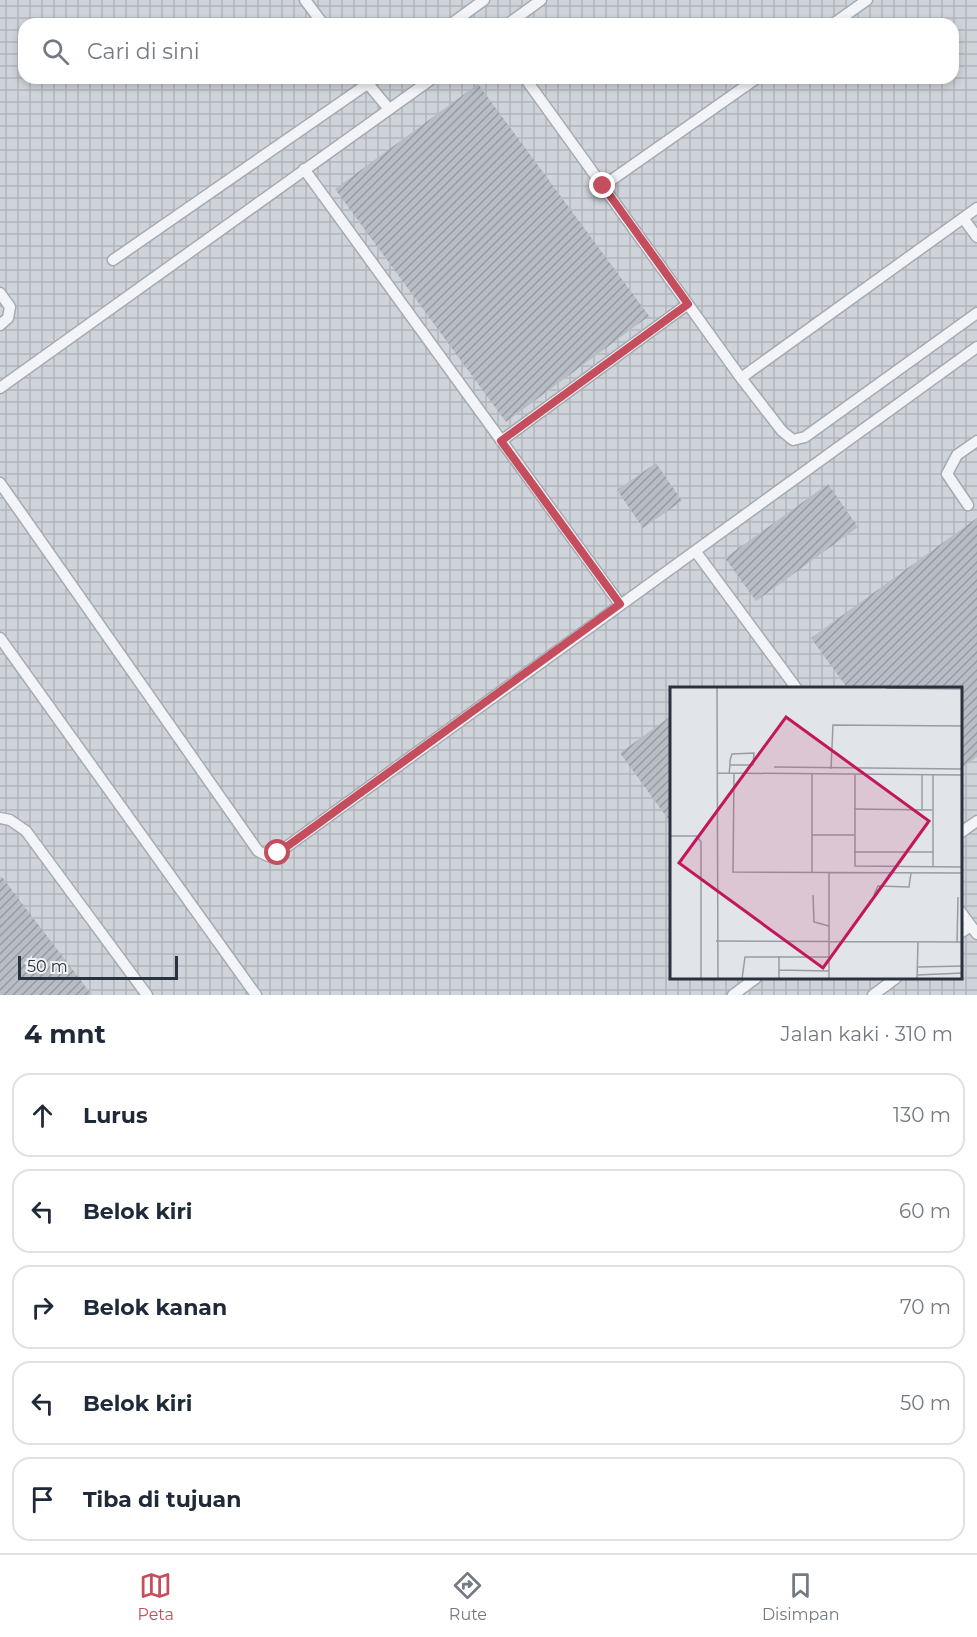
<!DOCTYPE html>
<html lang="id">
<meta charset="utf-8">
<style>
:root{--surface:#fff;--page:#f6f6f7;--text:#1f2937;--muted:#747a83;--line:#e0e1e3;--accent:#c54e5e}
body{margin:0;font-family:Montserrat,sans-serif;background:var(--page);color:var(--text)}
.scale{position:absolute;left:18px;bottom:15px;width:160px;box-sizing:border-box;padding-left:6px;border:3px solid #2a313f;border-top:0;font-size:16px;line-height:21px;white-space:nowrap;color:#2a313f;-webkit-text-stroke:4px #f0f2f6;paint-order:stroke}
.stop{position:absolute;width:18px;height:18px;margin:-14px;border:4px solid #c54e5e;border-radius:50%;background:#fff}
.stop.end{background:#c54e5e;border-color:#fff;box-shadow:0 2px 6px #0008}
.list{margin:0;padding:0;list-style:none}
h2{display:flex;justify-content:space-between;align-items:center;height:78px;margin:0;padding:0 24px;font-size:26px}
h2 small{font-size:20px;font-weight:400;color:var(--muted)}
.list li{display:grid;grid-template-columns:39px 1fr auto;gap:18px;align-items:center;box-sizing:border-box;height:84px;margin:0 12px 12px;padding:0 12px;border:2px solid var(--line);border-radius:18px}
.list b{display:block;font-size:22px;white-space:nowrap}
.list em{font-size:20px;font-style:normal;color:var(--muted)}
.icon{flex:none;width:33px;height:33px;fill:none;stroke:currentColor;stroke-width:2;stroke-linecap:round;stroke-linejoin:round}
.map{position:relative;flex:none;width:977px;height:995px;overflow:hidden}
.search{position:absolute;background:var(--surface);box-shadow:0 3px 9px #0003;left:18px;right:18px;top:18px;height:66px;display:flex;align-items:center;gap:15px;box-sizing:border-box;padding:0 21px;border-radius:18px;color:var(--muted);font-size:22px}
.sheet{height:558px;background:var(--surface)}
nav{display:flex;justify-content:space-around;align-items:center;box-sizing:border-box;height:84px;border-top:2px solid var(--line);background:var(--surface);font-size:16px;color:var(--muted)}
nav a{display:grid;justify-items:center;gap:3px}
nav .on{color:var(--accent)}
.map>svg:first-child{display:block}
</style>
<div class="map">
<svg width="977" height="995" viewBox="0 0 977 995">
<defs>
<pattern id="industrial-grid" width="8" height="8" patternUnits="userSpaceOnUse" patternTransform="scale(1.5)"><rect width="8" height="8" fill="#cfd3da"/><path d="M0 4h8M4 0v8" fill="none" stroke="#b2b6bc"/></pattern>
<pattern id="building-hatch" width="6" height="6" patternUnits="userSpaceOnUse" patternTransform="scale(1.5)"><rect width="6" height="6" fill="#b8bdc5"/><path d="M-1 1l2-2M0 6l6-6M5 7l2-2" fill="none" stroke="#969aa1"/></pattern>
</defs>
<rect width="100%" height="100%" fill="#e1e4e8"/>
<path fill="url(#industrial-grid)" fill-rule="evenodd" d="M0,0H977V995H0ZM24,24H953V78H24ZM671,689H960V978H671Z"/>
<path fill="url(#building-hatch)" d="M478,84L649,316L506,422L335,189Z
M656,463L682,501L643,528L617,490Z
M828,484L858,527L756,601L725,558Z
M977,518V757L960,769V689H848L811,638Z
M671,716V823L620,753Z
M2,877L92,995H0V878Z"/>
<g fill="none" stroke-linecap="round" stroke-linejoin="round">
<defs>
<path id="service" d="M305,0L323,24
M451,24L484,0
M508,24L541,0
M833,24L867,0
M525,78L741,378L782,431L793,440L805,437L977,313
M364,79L389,109
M304,169L620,604
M603,186L757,78
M963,218L977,237
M113,260L376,78
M0,293L10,307L8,318L0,325
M741,378L977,208
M0,388L433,78
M501,441L688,304
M0,483L258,851L268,856L278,853L977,347
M968,505L947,474L957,455L977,441
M696,552L797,689
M0,638L256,995
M0,818L10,820L26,831L147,995
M960,833L977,821
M960,911L977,934
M960,933L971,926
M733,995L756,978
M873,995L896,978"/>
</defs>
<use href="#service" stroke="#a6abb2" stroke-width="13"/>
<use href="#service" stroke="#f3f4f7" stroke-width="10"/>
</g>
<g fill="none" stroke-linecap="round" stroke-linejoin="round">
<path stroke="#c54e5e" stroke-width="8" d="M278,853L620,604L501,441L688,304L603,186"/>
</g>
<g transform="translate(670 687)">
<rect width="292" height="292" fill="#e1e4e8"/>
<path fill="none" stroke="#989ca4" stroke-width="1.5" d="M47,1L48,292M216,1L293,2M104,80L293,82M161,82L163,38L293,39M48,86L293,88M59,87L60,78V73L62,67L84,66L83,78H60M64,87L63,185L293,186M185,88V179L293,180M252,88V123M184,122L262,123M142,148H184M0,149H27L31,155V292M184,165H263M263,180V88M142,185V87M159,186V292M143,208L144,235L159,239M204,208L208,199L239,200L241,186M46,254L293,255M287,256L288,210M248,280L293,279M109,283L159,284M247,288L293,286M72,292L75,270H159M109,292V269M247,292L248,255"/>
<path fill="#c2185b" fill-opacity="0.15" stroke="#c2185b" stroke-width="3" d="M116,30L259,134L153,281L9,176Z"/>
<rect width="292" height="292" fill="none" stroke="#2a313f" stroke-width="3"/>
</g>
</svg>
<div class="scale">50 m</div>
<div class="stop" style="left:278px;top:853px"></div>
<div class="stop end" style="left:603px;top:186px"></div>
<div class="search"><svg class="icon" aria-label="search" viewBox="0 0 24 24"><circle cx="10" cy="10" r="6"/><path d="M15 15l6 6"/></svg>Cari di sini</div>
</div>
<section class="sheet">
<h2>4 mnt<small>Jalan kaki · 310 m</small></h2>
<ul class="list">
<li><svg class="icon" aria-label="ahead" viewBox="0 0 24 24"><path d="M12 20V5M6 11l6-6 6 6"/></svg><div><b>Lurus</b></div><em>130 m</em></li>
<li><svg class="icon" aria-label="left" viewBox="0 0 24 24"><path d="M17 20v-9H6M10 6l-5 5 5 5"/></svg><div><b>Belok kiri</b></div><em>60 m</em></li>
<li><svg class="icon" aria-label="right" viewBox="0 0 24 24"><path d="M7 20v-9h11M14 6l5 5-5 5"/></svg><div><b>Belok kanan</b></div><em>70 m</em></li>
<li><svg class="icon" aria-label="left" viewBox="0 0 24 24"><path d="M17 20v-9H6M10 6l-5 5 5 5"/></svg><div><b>Belok kiri</b></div><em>50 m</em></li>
<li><svg class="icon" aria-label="arrive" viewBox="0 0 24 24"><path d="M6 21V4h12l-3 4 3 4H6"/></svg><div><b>Tiba di tujuan</b></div></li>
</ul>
</section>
<nav>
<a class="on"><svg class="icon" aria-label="map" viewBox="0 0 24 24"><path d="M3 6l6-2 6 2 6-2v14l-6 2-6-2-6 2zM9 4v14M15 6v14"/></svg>Peta</a>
<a><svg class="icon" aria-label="directions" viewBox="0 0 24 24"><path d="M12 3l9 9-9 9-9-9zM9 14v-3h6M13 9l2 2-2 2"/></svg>Rute</a>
<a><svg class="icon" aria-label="saved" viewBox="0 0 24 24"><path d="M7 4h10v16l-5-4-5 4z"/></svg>Disimpan</a>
</nav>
